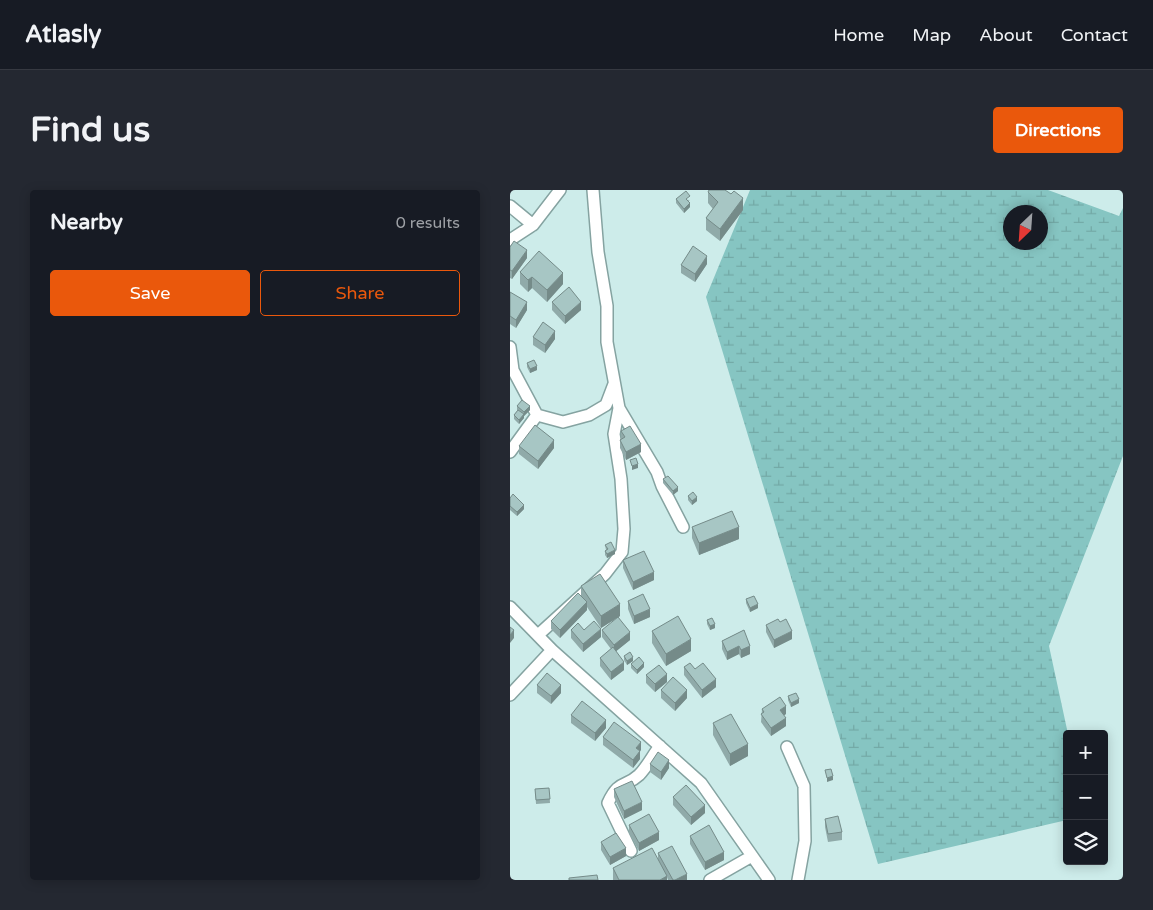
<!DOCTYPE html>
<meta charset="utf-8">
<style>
:root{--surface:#171b24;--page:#242831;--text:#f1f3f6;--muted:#9ea1a6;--line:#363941;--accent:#ea580c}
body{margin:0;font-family:"Varela Round",sans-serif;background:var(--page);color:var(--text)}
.controls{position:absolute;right:15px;bottom:15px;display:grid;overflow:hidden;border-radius:5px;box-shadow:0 2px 12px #0003}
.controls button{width:45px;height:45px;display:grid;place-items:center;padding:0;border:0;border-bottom:1px solid var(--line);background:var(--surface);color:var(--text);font:25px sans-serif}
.compass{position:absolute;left:493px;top:15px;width:45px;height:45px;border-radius:50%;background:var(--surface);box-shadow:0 2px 12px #0003;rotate:205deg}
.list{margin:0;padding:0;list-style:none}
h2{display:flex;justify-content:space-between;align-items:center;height:65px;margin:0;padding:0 20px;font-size:21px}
h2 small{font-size:16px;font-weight:400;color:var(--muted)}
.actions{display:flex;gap:10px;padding:15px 20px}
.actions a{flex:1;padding:11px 0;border:1px solid var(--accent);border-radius:5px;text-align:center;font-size:18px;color:var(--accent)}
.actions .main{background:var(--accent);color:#fff}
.icon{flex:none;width:28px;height:28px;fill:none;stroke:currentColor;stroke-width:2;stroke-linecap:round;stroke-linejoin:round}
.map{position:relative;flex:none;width:613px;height:690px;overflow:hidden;border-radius:5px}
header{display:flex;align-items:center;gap:30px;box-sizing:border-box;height:70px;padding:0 25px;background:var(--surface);border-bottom:1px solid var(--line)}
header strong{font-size:24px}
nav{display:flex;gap:28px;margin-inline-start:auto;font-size:18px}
.intro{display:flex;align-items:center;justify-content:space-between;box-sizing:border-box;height:120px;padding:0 30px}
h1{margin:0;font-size:35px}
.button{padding:12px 22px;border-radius:5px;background:var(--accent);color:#fff;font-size:18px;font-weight:700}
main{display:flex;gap:30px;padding:0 30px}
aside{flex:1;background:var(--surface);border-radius:5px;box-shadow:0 2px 12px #0003}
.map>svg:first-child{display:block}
</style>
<header>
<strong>Atlasly</strong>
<nav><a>Home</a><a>Map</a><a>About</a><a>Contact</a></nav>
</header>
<div class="intro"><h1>Find us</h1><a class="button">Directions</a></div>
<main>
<aside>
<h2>Nearby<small>0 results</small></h2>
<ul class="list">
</ul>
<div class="actions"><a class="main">Save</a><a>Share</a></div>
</aside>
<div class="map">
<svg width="613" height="690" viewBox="0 0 613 690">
<defs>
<pattern id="wetland-marsh" width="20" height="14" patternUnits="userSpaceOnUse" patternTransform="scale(1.25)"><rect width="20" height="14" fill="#86c5c2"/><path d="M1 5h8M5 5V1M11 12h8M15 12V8" fill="none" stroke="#73a9a6"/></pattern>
</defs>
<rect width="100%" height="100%" fill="#cdecea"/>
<path fill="url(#wetland-marsh)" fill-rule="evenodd" d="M240,0H538L609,26L613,18V266L539,456L558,544L557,630L368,674L196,107ZM500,22H530V52H500Z"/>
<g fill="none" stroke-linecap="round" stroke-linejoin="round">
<defs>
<path id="street" d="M0,16L23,35
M0,50L23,35L50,0
M0,157L3,180L27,225L0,262
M109,218L147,282L152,296L173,337
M27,225L53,232L79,225L96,215L104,194
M0,417L42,460L191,593L259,690
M28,445L95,384L112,362L114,339L111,289L104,244L109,218L97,152V116L88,62L83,0
M0,505L42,460
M277,557L294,596L295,651L288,690
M121,661L98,613C109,589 115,598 129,585C137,577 143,565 150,556
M200,690L242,666"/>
</defs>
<use href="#street" stroke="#85a3a1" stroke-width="14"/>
<use href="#street" stroke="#fff" stroke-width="11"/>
</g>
<path fill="#90aaa9" d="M198,2L221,4L233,20L210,51L196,40V28L203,19L198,13Z
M166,9L180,10L178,11L180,17L174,23L166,13Z
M0,57L17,68L2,89L0,88Z
M197,74L185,92L171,83V75Z
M10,82L53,94L37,112L22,98L18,102L10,94Z
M0,102L17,120L6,138L0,134Z
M42,112L71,120L55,134L42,120Z
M23,147L45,149L35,163L23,155Z
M17,173L27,180L20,183L17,177Z
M7,216L20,220L14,226V225V228L9,234L4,229V225L8,220H7Z
M111,241L131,262L116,270L110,258V250L111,249Z
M9,256L44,258L28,279L9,264Z
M153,289L168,301L163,305L153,293Z
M178,306L187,311L182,315L178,310Z
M0,308L14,319L7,326L0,320Z
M182,337L229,349L189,365L182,348Z
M95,355L105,364L97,368L95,365V361L96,360Z
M113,370L144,390L123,400L113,378Z
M71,396L110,426L91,438L77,417V420L50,448L41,439V431L71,406Z
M236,409L248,418L240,422L236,413Z
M118,411L140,427L124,434L118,419Z
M197,430L205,438L200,440L197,434Z
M256,435L282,449L264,458L256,442Z
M61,440H74L91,447L73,462L61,448Z
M92,440L120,450L106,461L114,480L101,490L90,476V468L101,459L92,447Z
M234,440L240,464L231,468L229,464L217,470L212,459V451Z
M142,441L181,461L156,476L142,453Z
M114,466L123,471L117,475L114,470Z
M121,474L134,477L127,484L121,478Z
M174,477L185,479L206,497L192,508L174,485Z
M136,485L157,492L145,502L136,493Z
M27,495L51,503L41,514L27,503Z
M151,500L177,508L165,521L151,508Z
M278,506L289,513L281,517L278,510Z
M252,519L276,524L274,525L276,536L261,546L251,532Z
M61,525L96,538L85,551L61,533Z
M203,533L238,566L220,576L203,545Z
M93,547L131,560L130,561V569L123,578L93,555Z
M140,574L159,578L151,590L140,582Z
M39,598L40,613L26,614L25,599Z
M104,599L132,620L114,629L104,607Z
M163,607L195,623L181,635L163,615Z
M315,629L332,642V650L318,652L315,637Z
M119,635L149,650L129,661L119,643Z
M180,646L214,670L195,680L180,654Z
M91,652L116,666L100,675L91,660Z
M148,663L177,690H158L157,687V690H103V678L148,670Z"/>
<path fill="#758b89" d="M233,8V20L210,51V39Z
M180,13V17L174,23V19Z
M17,60V68L2,89V81Z
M197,66V74L185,92V84Z
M53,83V94L37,112V100Z
M22,87V98L18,102V90Z
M17,112V120L6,138V130Z
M71,112V120L55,134V126Z
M45,141V149L35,163V155Z
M27,176V180L20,183V179Z
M20,216V220L14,226V222Z
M14,224V228L9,234V230Z
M44,250V258L28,279V271Z
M131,254V262L116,270V262Z
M128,274V278L122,280V276Z
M168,297V301L163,305V301Z
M187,307V311L182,315V311Z
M14,315V319L7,326V322Z
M229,337V349L189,365V353Z
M105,360V364L97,368V364Z
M144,382V390L123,400V392Z
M77,412V420L50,448V440Z
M110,414V426L91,438V426Z
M248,414V418L240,422V418Z
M140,419V427L124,434V426Z
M205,434V438L200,440V436Z
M91,439V447L73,462V454Z
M4,440V448L0,453V445Z
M282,441V449L264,458V450Z
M120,442V450L104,463V455Z
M181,449V461L156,476V464Z
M229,456V464L217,470V462Z
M240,456V464L231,468V460Z
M123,467V471L117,475V471Z
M114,472V480L101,490V482Z
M134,473V477L127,484V480Z
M157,484V492L145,502V494Z
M206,489V497L192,508V500Z
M51,495V503L41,514V506Z
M177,500V508L165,521V513Z
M289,509V513L281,517V513Z
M276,516V524L270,528V520Z
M276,528V536L261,546V538Z
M96,530V538L85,551V543Z
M131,552V560L126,566V558Z
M238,554V566L220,576V564Z
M130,561V569L123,578V570Z
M159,570V578L151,590V582Z
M323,586V590L317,592V588Z
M132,612V620L114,629V621Z
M195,615V623L181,635V627Z
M149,642V650L129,661V653Z
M116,658V666L100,675V667Z
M214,662V670L195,680V672Z
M177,684V690H165Z
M157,686V690H150Z"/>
<path fill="#a7c6c4" stroke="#758b89" d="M199,0H215L221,4L224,1L233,8L210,39L196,28L208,12L198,2Z
M176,1L180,6L176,9L180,13L174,19L166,9Z
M4,51L17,60L2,81L0,80V57Z
M183,56L197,66L185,84L171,75Z
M29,61L53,83L37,100L22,87L18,90L10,82Z
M59,97L71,112L55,126L42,112Z
M0,102L17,112L6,130L0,126Z
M33,132L45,141L35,155L23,147Z
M24,170L27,176L20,179L17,173Z
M12,210L20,216L14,222L7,216Z
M8,220L14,224L9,230L4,225Z
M25,235L44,250L28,271L9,256Z
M120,236L131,254L116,262L110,250L115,247L111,241Z
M126,268L128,274L122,276L120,270Z
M158,286L168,297L163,301L153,289Z
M183,302L187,307L182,311L178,306Z
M3,304L14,315L7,322L0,316V308Z
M222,321L229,337L189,353L182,337Z
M101,352L105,360L97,364L95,361L98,359L95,355Z
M134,361L144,382L123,392L113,370Z
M90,384L110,414L91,426L71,396Z
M68,403L77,412L50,440L41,431Z
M133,404L140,419L124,426L118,411Z
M244,406L248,414L240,418L236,409Z
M168,426L181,449L156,464L142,441Z
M108,427L120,442L104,455L92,440Z
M202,428L205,434L200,436L197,430Z
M268,429L270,432L276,429L282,441L264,450L256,435Z
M84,431L91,439L73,454L61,440L68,433L74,440Z
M0,437L4,440L0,445Z
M234,440L240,456L231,460L229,456L217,462L212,451Z
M103,457L114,472L101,482L90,468Z
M120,462L123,467L117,471L114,466Z
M129,467L134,473L127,480L121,474Z
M180,473L185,479L193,473L206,489L192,500L174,477Z
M149,475L157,484L145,494L136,485Z
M37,483L51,495L41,506L27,495Z
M163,487L177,500L165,513L151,500Z
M286,503L289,509L281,513L278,506Z
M270,507L276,516L270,520L276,528L261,538L251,524L254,522L252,519Z
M72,511L96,530L85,543L61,525Z
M221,524L238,554L220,564L203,533Z
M104,532L131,552L126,558L130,561L123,570L93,547Z
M148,562L159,570L151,582L140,574Z
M321,579L323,586L317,588L315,580Z
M122,591L132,612L114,621L104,599Z
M176,595L195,615L181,627L163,607Z
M39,598L40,609L26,610L25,599Z
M139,624L149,642L129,653L119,635Z
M328,626L332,642L318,644L315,629Z
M199,635L214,662L195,672L180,646Z
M106,643L116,658L100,667L91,652Z
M162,656L177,684L165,690H163L148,663Z
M142,658L157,686L150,690H109L103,678Z
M87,685L88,690H59V688Z"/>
</svg>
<div class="controls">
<button>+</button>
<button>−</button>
<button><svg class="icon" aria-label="layers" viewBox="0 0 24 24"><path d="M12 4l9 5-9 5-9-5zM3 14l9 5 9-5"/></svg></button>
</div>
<svg class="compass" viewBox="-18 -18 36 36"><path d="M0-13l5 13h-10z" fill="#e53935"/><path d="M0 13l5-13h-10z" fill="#9ea1a6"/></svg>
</div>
</main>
